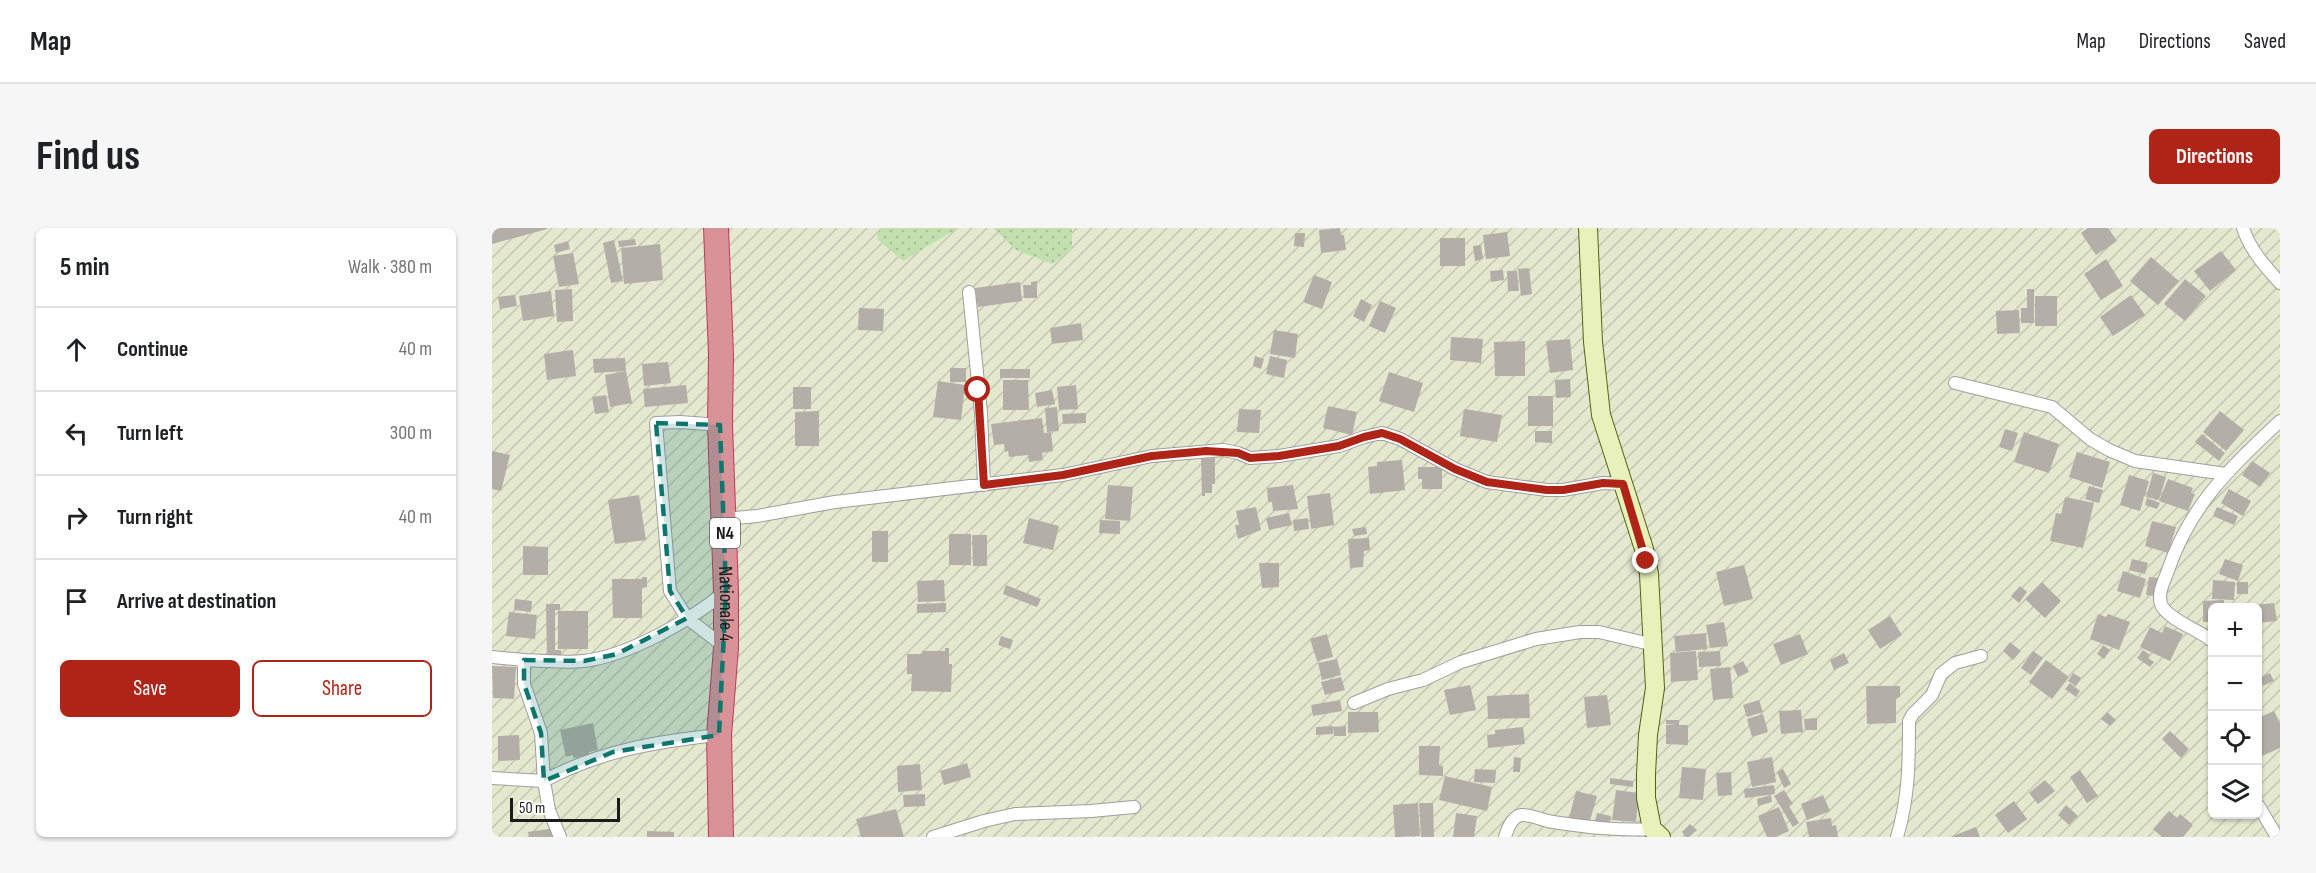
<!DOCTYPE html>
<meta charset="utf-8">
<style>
:root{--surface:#fff;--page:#f6f6f6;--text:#202124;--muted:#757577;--line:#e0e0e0;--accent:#ae2518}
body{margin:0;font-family:"Sofia Sans Condensed",sans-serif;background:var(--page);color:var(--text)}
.controls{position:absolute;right:18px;bottom:18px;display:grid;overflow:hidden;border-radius:9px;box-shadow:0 2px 4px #0004}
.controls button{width:54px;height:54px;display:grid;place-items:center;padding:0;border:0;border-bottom:2px solid var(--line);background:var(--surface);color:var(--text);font:30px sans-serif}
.scale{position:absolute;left:18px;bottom:15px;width:110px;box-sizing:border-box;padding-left:6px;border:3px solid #1b1b1b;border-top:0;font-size:16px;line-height:21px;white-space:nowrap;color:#1b1b1b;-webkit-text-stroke:4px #fff;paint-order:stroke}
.stop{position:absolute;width:18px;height:18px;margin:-14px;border:4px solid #ae2518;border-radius:50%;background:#fff}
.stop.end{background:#ae2518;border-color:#fff;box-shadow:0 2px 6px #0008}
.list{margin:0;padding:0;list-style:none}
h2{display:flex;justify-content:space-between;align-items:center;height:78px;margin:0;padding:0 24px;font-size:26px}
h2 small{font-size:20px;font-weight:400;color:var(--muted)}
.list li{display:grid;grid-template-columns:39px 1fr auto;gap:18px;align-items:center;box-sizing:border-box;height:84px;padding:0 24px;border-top:2px solid var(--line)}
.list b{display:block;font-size:22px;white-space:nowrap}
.list em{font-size:20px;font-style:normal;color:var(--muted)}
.actions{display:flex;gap:12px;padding:18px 24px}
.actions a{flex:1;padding:14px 0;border:2px solid var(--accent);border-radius:9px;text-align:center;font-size:21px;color:var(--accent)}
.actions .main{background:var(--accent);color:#fff}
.icon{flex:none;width:33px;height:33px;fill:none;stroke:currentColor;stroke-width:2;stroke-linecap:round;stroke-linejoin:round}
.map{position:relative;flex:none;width:1788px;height:609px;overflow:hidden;border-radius:9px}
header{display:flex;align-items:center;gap:36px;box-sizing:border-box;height:84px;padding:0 30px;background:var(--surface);border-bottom:2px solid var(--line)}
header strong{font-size:28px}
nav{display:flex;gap:33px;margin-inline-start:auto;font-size:21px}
.intro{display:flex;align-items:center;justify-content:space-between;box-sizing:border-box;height:144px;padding:0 36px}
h1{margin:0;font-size:42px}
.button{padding:15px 27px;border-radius:9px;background:var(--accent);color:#fff;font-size:21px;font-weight:700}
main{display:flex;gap:36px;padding:0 36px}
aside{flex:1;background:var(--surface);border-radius:9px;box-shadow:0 2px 4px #0004}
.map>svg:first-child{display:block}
</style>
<header>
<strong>Map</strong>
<nav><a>Map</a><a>Directions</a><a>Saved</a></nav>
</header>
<div class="intro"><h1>Find us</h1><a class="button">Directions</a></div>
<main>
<aside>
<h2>5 min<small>Walk · 380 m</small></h2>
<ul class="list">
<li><svg class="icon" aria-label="ahead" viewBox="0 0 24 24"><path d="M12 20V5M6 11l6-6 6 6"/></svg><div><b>Continue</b></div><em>40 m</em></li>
<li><svg class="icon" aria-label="left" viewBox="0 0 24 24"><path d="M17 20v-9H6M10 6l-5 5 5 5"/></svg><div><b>Turn left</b></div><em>300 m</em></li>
<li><svg class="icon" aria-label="right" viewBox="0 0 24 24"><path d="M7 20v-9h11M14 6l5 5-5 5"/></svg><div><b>Turn right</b></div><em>40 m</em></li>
<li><svg class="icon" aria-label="arrive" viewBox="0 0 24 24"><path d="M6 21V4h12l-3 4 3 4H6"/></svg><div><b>Arrive at destination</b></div></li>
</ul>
<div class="actions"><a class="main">Save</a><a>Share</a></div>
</aside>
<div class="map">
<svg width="1788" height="609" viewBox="0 0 1788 609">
<defs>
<pattern id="farmland-furrows" width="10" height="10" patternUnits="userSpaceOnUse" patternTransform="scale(1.5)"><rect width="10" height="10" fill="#e4e8cf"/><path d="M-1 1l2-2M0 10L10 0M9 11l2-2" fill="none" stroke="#c3c6b1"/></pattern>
<pattern id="grass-dots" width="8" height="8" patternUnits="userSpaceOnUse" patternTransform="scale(1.5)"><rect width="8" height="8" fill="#c2e0ad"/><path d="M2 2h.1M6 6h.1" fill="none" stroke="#a6c094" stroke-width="1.8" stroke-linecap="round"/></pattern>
</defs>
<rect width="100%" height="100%" fill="#ebe9e2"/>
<path fill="url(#farmland-furrows)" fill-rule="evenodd" d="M0,0H1788V609H0ZM1720,380H1766V586H1720Z"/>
<path fill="url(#grass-dots)" d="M388,0H466L411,33L385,11Z
M501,0H580V21L560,36L524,22Z"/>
<path fill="#b4aea8" d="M0,0H55V1L0,16Z
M848,0L849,7H852L854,22L829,25L827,2Z
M1596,0H1616L1625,13L1604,27L1589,5Z
M1015,4L1018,28L994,31L991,7Z
M803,5H813L812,19L802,18Z
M948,10H973V38H948Z
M143,11L144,17L127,19L126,13Z
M122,12L131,53L119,55L111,15Z
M76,13L78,21L64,25L62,17Z
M168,16L171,52L132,56L129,20Z
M989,17L991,31L983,33L981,18Z
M1729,23L1744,42L1718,63L1702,43Z
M81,25L87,56L67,59L61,28Z
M1659,29L1687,53L1666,77L1638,53Z
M1614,31L1631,58L1609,72L1592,46Z
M1037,40L1040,66L1029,68L1026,41Z
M1011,42L1012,52L999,54L998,43Z
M1015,43H1025L1027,63H1016Z
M822,47L840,54L830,81L811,74Z
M1693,51L1714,68L1693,93L1672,76Z
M545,53V70H532L531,57H539V54Z
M528,54L530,73L486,79L483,60Z
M80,61L81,93L65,94L63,62Z
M1535,61H1542V95H1529V80H1535Z
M59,63L62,88L31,93L27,68Z
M23,67L25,78L8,81L6,69Z
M1639,67L1653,87L1621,108L1608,89Z
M1543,68H1565V98H1543Z
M869,71L880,77L872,94L861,88Z
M888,73L904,80L893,105L877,98Z
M367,80L392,81L391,103L366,102Z
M1527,82L1528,105L1505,106L1504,83Z
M589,95L591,112L560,116L558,100Z
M782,102L806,106L803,130L778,126Z
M959,109L991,111L989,135L958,132Z
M1078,111L1081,142L1058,145L1054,113Z
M1033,113V148H1003L1002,114Z
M81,122L84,148L55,152L52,126Z
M763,128L772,131L769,141L761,138Z
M778,128L795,132L792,150L774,146Z
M133,130L134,143L102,145L101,131Z
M176,134L179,155L152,158L150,136Z
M458,140H474V154H458Z
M508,141H538V150H508Z
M134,143L140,175L118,179L113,147Z
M897,144L931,155L922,184L887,173Z
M1078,151L1079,169L1064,170L1063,152Z
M511,152H536L537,182H511Z
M446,153L473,157L469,192L441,189Z
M194,157L196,175L153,179L151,161Z
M584,157L586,181L567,182L565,159Z
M301,159H319V181H301Z
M560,162L563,176L545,179L543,165Z
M114,167L117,184L103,186L100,169Z
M1036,168H1061V198H1036Z
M836,178L865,184L860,207L831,200Z
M565,179L567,203L555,204L553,180Z
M747,181L769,182L767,205L745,204Z
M972,181L1010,187L1005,214L968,208Z
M327,183V218H303V184Z
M1728,183L1752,202L1734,223L1711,204Z
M594,185V195L571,196L570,186Z
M550,190L552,205L559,204L561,223L550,225L551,232L537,234L536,227L517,229L516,223L513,224L512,216L502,217L499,196Z
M1513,201L1526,205L1520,223L1507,219Z
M1043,203H1060V215L1043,214Z
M1532,204L1567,216L1557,245L1522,234Z
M1710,206L1733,225L1727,233L1703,214Z
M0,223L18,227L9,263L0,261Z
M1585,224L1618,234L1610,260L1577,249Z
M723,230V256H720V265H713V268H710L709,231Z
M910,232L913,262L878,266L876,239L885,238V234Z
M1760,233L1778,245L1768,259L1750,247Z
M926,239H950V261H930V251H926Z
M1661,245L1674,249L1667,272L1654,269Z
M1637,247L1657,253L1653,268H1650L1652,269L1648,283L1628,277Z
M1676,251L1701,260L1699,265L1703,266L1696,283L1667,273Z
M616,257L641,259L638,293L613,291Z
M801,257L806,281L781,283L780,274H776L775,260Z
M1597,258L1611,262L1607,275L1593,271Z
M1737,261L1759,273L1751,288L1729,275Z
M838,265L842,297L819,301L815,268Z
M147,267L154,312L123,316L116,272Z
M1573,269L1602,275L1591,320L1558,313L1564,285L1569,286Z
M1655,270L1668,275L1665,281L1653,277Z
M764,279L769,302L746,311L743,297H747L744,283Z
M1725,279L1746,288L1742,297L1721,288Z
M797,285L800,297L777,302L774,290Z
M537,290L567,298L561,322L531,315Z
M816,290L817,301L802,303L801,292Z
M608,292L628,293V306L607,305Z
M1660,293L1684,299L1676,325L1653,318Z
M874,299L875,306L862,308L860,301Z
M380,303H396V334H380Z
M457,306H479V337H457Z
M480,307H495V338H481Z
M877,310L878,322L872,323L871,339L858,340L856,311Z
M31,318L56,319V347H31Z
M1640,331L1656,335L1653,346L1637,342Z
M1733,331L1751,337L1746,353L1727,346Z
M767,335H787V359L770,360Z
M1252,337L1261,371L1232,378L1224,344Z
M1631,343L1654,351L1648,370L1625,363Z
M150,349H155V359L150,360V390H121L120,351H150Z
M1657,349L1667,350L1664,368L1654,367Z
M452,352L453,373L426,374L425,353Z
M1721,352L1743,354L1742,372L1720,371Z
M1550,354L1569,373L1553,390L1533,371Z
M1745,354H1756V366H1745Z
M514,357L549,371L545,379L511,366Z
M1528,358L1535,364L1527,375L1519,368Z
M23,371L40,373L39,384L22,382Z
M1732,372V380H1720V394H1711V373Z
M454,375V384L425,385V376Z
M1734,375H1756L1757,380H1734Z
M1782,375L1785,393L1766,395V380L1763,377Z
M54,376H68V382H63V422H69V429H55Z
M66,383H96V421H66Z
M17,384L45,387L43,411L14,408Z
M1606,386L1614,389L1616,386L1638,394L1627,422L1598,411Z
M1398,388L1410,407L1388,421L1376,402Z
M1232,394L1236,418L1218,420L1214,397Z
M1673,398L1691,406L1678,433L1648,419L1658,399L1670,405Z
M1214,405L1215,421L1184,424L1182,408Z
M835,406L841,429L825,433L818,411Z
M1308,406L1316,426L1289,437L1281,416Z
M509,408L521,412L518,421L506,417Z
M1518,414L1529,423L1521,432L1511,423Z
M1611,417L1618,422L1612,431L1605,426Z
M453,420H457V436H460L459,464L419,463L420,446H415V426H430V423H453Z
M1651,422L1658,427L1656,430L1662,434L1658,439L1645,430Z
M1204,423L1206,452L1179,454L1178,425Z
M1228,423L1229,438L1207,439L1206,424Z
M1541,423L1551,430L1539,447L1529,440Z
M1352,425L1357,435L1342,442L1338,432Z
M845,431L849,447L830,452L826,435Z
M1554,432L1577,449L1560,471L1537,454Z
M1251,433L1257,444L1246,449L1241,438Z
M0,438L24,439L22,471L1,470Z
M1238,439L1241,470L1221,472L1218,441Z
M1581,445L1589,450L1584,458L1576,453Z
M1778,445L1782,453L1771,458L1767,450Z
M849,449L853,462L833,467L829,454Z
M1578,455L1588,463L1584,469L1573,461Z
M978,457L984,482L958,487L952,462Z
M1374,458H1408V469L1404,470V495L1375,496Z
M1037,466L1038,490L996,491L995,468Z
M1115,467L1119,497L1095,500L1092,469Z
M848,472L850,483L821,488L819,477Z
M1267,472L1271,484L1255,489L1251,477Z
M1309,482L1311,504L1289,506L1287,483Z
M1782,483L1788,495V520L1770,528L1766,519V490Z
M856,484H886L887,504L856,505Z
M1615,484L1624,492L1618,498L1609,491Z
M1271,486L1276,504L1260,509L1255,491Z
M1325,490V502H1313L1312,491Z
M1174,492H1187V497H1196V517L1174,516V497H1184L1174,496Z
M101,495L106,522L97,524V527L81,530V527L74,529L68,502Z
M841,498V506L824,507V499Z
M854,498V508H842L841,499Z
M1031,499L1033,516L996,520L995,507L1003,506V502Z
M1678,503L1697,521L1689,530L1670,511Z
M27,507L28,532L6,533V508Z
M927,518H948L947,537L951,538V548L927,547Z
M1022,529L1029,530L1028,544H1021Z
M1280,529L1284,554L1260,559L1255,534Z
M475,535L479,549L452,557L448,543Z
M428,536L430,562L406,564L405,538Z
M1190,539L1214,541L1211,572L1187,570Z
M983,541L1004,542L1003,555L982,554Z
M1291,541L1299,556L1292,560L1285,544Z
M1588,542L1606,568L1595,575L1578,549Z
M1239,544L1240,567L1226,568L1224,545Z
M953,548L1000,559L995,583L947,572Z
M1118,550L1141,553V559L1118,556Z
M1553,552L1563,563L1546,576L1537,565Z
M1282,557L1283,566L1253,570L1252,561Z
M1124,562L1147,565L1144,594L1120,592Z
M1292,562L1301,576L1297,578L1307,595L1301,599L1282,568Z
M1084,563L1105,568L1097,596L1077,590Z
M433,566V578L412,579L411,567Z
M1279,567L1280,574L1266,578L1265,571Z
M1331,567L1338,583L1315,592L1309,576Z
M1522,573L1535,591L1516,605L1503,587Z
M926,575L928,608L903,609L901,577Z
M927,575H941L942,609H929Z
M1574,577L1586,588L1577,597L1566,587Z
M1287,579L1297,603L1284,609H1275L1266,588Z
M404,581L412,609H369L364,591Z
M1677,583L1685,590L1688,586L1701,597L1691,609H1670L1661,601Z
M964,585L985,588L982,609H961Z
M1105,585L1119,588L1116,601L1102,598Z
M1339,590L1340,598L1344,597L1346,609H1317L1314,594Z
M1198,596L1205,602L1197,609H1194L1190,604Z
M1484,599L1488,609H1458Z
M63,600L65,609H37L36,604Z
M155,603L182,604V609H155Z"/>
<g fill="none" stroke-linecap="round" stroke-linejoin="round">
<defs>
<path id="street" d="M1751,0C1758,22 1773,38 1788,55
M477,64L489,185L492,257
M1463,155L1560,179L1598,211L1617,222L1643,233L1734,246
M228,197L188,194L164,195L178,363L195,390L234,420
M232,291L265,288L343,274L571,247L660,228L731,222L746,225L758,230L787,228L847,218L872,209L890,205L908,211L963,241L995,254L1055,262H1071L1111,255L1131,256
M1720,413C1706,401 1683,395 1671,380C1664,370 1671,355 1675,345C1698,277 1737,241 1788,193
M0,429L32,432
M862,475L896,461L931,452L969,434L1044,411L1088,404H1107L1154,415L1162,420
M0,550L52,553L49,505L32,456V432C51,433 73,435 92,433C136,428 199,392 233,364
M1766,577L1785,609
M68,609L57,582L52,553C106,523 167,513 227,507
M441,609L492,593L523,586L599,583L642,579
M1013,609C1015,602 1020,589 1029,587C1038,586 1052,593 1061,594C1094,599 1126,603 1160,601
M1405,609C1417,569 1417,535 1417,493L1421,486L1440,467L1449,446L1463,435L1489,428"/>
<path id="secondary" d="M1096,0L1101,114L1109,187L1152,321L1157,346L1163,460L1156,507L1154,546V570L1160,601L1169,609"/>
<g id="highway">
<path id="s1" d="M224,0L229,126L228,197L234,363V420L227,507L229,609"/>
</g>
</defs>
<use href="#street" stroke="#9f9f9f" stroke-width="14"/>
<use href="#secondary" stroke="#536311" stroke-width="20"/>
<use href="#highway" stroke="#c0385b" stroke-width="26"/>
<use href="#street" stroke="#fff" stroke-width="12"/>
<use href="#secondary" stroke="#e9f1bb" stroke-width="18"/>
<use href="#highway" stroke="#da9299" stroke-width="24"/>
</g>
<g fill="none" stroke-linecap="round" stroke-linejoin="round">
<path stroke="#ae2518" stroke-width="8" d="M486,162L492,257L571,247L660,228L714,223L746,225L758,230L787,228L847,218L872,209L890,205L908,211L963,241L995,254L1055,262H1071L1111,255L1131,256L1154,333"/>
</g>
<path fill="#0f766e" fill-opacity="0.2" stroke="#0f766e" stroke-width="4.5" stroke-dasharray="12 8" stroke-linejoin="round" d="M164,195L228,197L234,363L227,507L121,524L52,553L49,505L32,456V432L92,433L125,426L195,390L178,363Z"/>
<g text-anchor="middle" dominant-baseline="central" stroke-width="5" stroke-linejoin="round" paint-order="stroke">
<rect fill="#fff" stroke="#5f5f5f" stroke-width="1.5" x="218" y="290" width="30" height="30" rx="4.5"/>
<g font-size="18" font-weight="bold" fill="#1b1b1b">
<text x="233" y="305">N4</text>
</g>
<g font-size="20" fill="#1b1b1b" stroke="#fff">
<text stroke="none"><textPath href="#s1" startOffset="376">Nationale 4</textPath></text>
</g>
</g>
</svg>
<div class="controls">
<button>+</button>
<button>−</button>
<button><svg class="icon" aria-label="locate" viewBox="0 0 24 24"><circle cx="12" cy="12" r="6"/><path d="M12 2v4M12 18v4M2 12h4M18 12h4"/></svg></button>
<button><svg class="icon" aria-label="layers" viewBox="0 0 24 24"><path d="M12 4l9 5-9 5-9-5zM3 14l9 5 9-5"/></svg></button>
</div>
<div class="scale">50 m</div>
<div class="stop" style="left:486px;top:162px"></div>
<div class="stop end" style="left:1154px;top:333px"></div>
</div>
</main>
